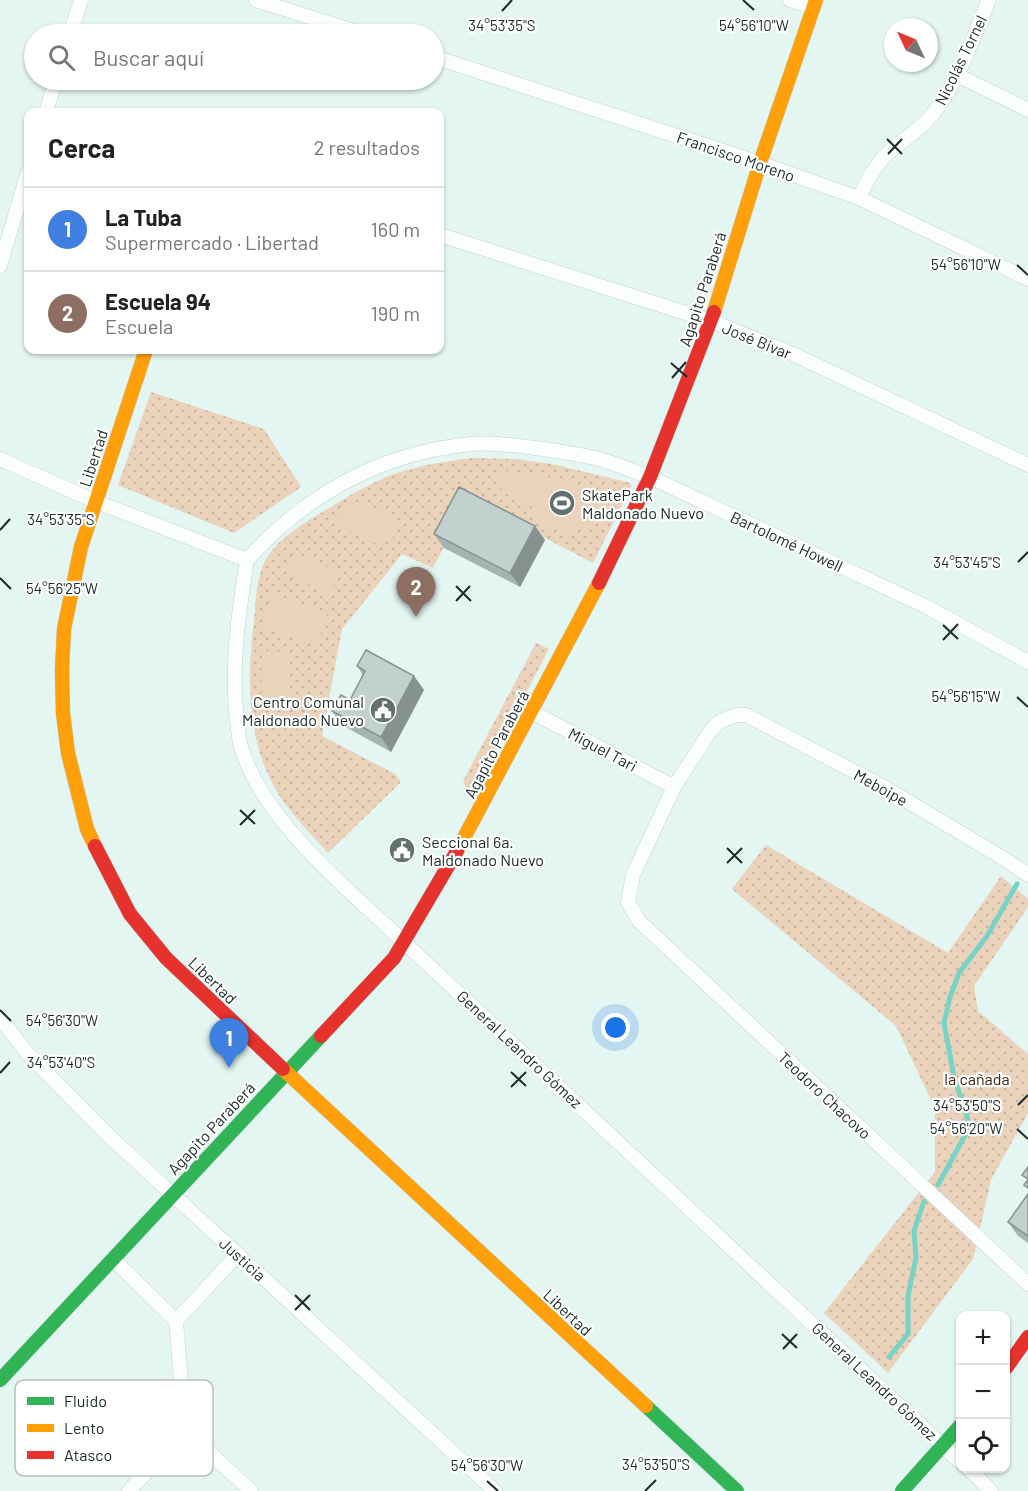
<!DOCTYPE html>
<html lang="es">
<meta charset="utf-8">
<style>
:root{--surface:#fff;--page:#f2f2f2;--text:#222;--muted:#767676;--line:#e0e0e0;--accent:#60716e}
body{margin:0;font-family:Barlow,sans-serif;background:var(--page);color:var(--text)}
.controls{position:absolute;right:18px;bottom:18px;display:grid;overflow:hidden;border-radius:12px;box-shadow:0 2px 4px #0004}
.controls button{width:54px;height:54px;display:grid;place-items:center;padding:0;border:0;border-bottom:2px solid var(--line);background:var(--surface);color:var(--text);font:30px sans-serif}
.compass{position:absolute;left:884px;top:18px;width:54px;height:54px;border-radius:50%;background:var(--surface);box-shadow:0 2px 4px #0004;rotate:314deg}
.you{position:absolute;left:616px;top:1028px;width:21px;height:21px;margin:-15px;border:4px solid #fff;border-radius:50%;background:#1a73e8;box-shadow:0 0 0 9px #1a73e833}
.badge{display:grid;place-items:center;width:39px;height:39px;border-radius:50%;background:var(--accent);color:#fff;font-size:20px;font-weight:700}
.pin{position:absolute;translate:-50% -50px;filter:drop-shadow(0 2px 3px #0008)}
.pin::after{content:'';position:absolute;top:32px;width:21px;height:18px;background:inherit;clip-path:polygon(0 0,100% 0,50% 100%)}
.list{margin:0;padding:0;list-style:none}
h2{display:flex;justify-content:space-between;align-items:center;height:78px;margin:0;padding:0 24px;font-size:26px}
h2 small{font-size:20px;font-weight:400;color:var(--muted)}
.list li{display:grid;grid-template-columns:39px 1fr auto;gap:18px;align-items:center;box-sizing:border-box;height:84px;padding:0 24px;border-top:2px solid var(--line)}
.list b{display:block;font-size:22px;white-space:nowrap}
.list p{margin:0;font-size:20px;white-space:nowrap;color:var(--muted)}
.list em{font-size:20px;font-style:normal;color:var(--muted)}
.icon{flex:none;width:33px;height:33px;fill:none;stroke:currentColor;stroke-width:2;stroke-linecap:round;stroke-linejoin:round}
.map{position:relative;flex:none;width:1028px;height:1491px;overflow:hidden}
.search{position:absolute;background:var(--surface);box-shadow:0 2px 4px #0004;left:24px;top:24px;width:420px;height:66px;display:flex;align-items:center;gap:15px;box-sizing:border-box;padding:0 21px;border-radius:33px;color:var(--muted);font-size:22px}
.panel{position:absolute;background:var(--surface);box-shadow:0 2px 4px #0004;left:24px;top:108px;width:420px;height:246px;border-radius:12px}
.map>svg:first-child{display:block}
</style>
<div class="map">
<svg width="1028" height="1491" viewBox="0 0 1028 1491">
<defs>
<pattern id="grass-dots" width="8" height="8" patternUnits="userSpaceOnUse" patternTransform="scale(1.5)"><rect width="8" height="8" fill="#ead2bb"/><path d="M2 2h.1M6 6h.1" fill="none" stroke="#c8b4a1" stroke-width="1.8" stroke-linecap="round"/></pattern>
</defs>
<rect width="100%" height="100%" fill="#e3f6f2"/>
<path fill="url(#grass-dots)" d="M151,392L264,429L301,487L234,533L118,485Z
M472,458L516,459L552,464L631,483V487L593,563L469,498L433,568L402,554L342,629L322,736L395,774L401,782L328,853C314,837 299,822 286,805C247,753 246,684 254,622C256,601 256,574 268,556C282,536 304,523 324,511C344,499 363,487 384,478C412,466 442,462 472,458Z
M536,643L549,649L474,792L467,790L463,781Z
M766,845L948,953L1001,876L1028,899V907L974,986L978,1011L1028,1054V1113L991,1180L973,1259L888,1373L824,1313L935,1172V1108L896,1026L732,889Z"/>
<path fill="#ead2bb" d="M501,470L565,480L582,495L599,500L589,527L563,534L538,520L531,505L506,494V490L497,488Z
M354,501L390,516L400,526L392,539L379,545L342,527L337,516L342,506Z
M295,554L341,572L329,593L286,575Z
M272,594L328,612L317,645L261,628Z
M262,651L290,652V705L261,706Z"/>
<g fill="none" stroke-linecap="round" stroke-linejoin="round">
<path stroke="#76d3c6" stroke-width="5" d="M938,1185L970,1126L954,1077L944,1023L950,997L959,973L987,936L1017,884
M889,1357L908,1334V1296L916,1258L914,1231L924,1201"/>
<defs>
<path id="street" d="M256,0L363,34
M790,0L813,7
M70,34L81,0
M434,57L760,163L859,198L1028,279
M957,75L1028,110
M46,112L56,80
M859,198C866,183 873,168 886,155C900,141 918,132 931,116C959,83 972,39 989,0
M440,235L711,321L795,355L1028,465
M0,266L28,172
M0,459L97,502L247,560
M247,560C238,616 230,672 238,728C239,735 239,743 242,750C265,823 350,891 405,943L960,1462
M247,560C303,497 377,455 463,445C489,441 518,446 544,449C564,452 584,455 603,460C619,465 634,472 650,477L927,607L1028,662
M532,712L674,787
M1028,875L1006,860L884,787L746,715H736L719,722L711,730L674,787L633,875L628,902L639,921L1028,1284
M0,1018L28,1054L109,1136L495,1491
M238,1254L176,1321L185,1430L251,1491
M113,1259L176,1321
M968,1468L991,1491
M129,1491L185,1430"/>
<path id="fast" d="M0,1380L321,1036
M646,1406L737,1491
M902,1491L960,1426"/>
<path id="slow" d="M714,312L760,163L816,0
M95,846L87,829L68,753L63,713L62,670L64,629L81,547L146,350
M457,851L599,583
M283,1069L646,1406"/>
<path id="jam" d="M599,583L650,477L714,312
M95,846L130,914L166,958L283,1069
M321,1036L394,958L457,851
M1006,1368L1028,1337"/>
</defs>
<use href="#street" stroke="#c1d2cf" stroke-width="15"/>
<use href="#fast" stroke="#c1d2cf" stroke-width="15"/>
<use href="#slow" stroke="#c1d2cf" stroke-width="15"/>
<use href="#jam" stroke="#c1d2cf" stroke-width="15"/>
<use href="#street" stroke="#fbfefd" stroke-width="14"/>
<use href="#fast" stroke="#30b455" stroke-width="14"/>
<use href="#slow" stroke="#ff9f0a" stroke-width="14"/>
<use href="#jam" stroke="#e5322d" stroke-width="14"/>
</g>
<path fill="#a5b4b1" d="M434,534L545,540L520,587L444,548Z
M357,666L424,690L391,752L342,725L332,711L350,700L363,675Z
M1028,1194V1243L1018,1236L1008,1222Z"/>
<path fill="#869290" d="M535,526L545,540L520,587L510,573Z
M414,676L424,690L391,752L381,737Z"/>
<path fill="#c0d1ce" stroke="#869290" stroke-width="1.5" d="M459,487L535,526L510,573L434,534Z
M366,650L414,676L381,737L332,711L341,695L350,700L365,671L357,666Z
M1028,1167V1179L1022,1175Z
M1028,1179V1188L1024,1185Z
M1028,1194V1236L1008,1222Z"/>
<path fill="none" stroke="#192a27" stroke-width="2" d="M743,0L754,10M502,11L512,0M887,139L902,154M888,154L902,139M1017,265L1028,275M671,363L687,377M672,378L686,362M0,530L10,519M1018,562L1028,552M0,578L11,589M456,586L471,601M456,601L470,586M943,625L958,639M943,640L958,624M1017,697L1028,707M240,810L255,824M240,825L255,810M727,848L742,863M727,863L742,848M0,1010L11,1021M511,1072L526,1086M0,1073L10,1062M511,1087L526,1072M1018,1105L1028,1095M1017,1129L1028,1139M295,1295L310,1310M295,1310L310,1295M782,1334L797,1348M783,1349L797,1334M487,1481L498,1491M645,1491L656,1480"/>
<defs>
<symbol id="stadium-disc" viewBox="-11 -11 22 22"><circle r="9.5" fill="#60716e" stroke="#fff"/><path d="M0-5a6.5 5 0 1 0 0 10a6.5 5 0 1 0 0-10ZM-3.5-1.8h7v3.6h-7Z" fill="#fff"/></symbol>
<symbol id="civic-disc" viewBox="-11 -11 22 22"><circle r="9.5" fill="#60716e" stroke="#fff"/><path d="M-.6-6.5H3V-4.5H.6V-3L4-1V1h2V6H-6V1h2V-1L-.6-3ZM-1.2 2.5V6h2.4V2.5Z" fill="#fff"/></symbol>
</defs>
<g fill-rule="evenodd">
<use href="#stadium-disc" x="547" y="488" width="30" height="30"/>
<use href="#civic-disc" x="368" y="695" width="30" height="30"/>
<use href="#civic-disc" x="387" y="835" width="30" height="30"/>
</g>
<g text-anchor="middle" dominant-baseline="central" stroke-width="4.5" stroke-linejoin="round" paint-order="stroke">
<g font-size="16" fill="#192a27" stroke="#fff">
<text transform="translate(960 60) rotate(-64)">Nicolás Tornel</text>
<text transform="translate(736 156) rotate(19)">Francisco Moreno</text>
<text transform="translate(702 289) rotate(-72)">Agapito Paraberá</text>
<text transform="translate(757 340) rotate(22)">José Bivar</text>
<text transform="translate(93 458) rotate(-72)">Libertad</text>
<text transform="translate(787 541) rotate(25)">Bartolomé Howell</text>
<text transform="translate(496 744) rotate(-62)">Agapito Paraberá</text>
<text transform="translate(603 749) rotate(28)">Miguel Tari</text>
<text transform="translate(881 787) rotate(29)">Meboipe</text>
<text transform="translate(213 980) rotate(44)">Libertad</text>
<text transform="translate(520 1049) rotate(43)">General Leandro Gómez</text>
<text transform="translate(825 1095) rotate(43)">Teodoro Chacovo</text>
<text transform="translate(211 1128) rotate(-47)">Agapito Paraberá</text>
<text transform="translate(243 1259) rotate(42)">Justicia</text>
<text transform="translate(568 1312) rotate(43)">Libertad</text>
<text transform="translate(875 1381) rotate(43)">General Leandro Gómez</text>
</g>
<g font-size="16" fill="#192a27" stroke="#fff" text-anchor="start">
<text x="582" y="494">SkatePark<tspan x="582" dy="18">Maldonado Nuevo</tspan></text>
<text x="364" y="701" text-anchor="end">Centro Comunal<tspan x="364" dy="18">Maldonado Nuevo</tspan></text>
<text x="422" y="841">Seccional 6a.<tspan x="422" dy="18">Maldonado Nuevo</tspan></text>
</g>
<g font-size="16" fill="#41230d" stroke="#fff">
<text x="977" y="1078">la cañada</text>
</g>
</g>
<rect x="15" y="1380" width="198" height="96" rx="9" fill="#fff" stroke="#babfbe" stroke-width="1.5"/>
<rect x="27" y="1397" width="27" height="8" fill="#30b455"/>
<rect x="27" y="1424" width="27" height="8" fill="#ff9f0a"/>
<rect x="27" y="1451" width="27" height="8" fill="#e5322d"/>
<g font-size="16" fill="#192a27">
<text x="64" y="1407">Fluido</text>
<text x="64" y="1434">Lento</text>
<text x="64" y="1461">Atasco</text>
</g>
<g font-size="15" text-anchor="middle" fill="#192a27" stroke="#fff" stroke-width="4.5" stroke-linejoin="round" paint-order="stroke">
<text x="754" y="31">54°56'10"W</text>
<text x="502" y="31">34°53'35"S</text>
<text x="966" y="270">54°56'10"W</text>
<text x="61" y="525">34°53'35"S</text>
<text x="967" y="568">34°53'45"S</text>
<text x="62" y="594">54°56'25"W</text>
<text x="966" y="702">54°56'15"W</text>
<text x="62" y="1026">54°56'30"W</text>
<text x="61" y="1068">34°53'40"S</text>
<text x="967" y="1111">34°53'50"S</text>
<text x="966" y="1134">54°56'20"W</text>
<text x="656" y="1470">34°53'50"S</text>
<text x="487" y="1471">54°56'30"W</text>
</g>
</svg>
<div class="controls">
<button>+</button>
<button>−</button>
<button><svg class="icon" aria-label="locate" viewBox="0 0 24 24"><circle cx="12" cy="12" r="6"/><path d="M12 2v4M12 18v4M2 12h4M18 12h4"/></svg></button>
</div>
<svg class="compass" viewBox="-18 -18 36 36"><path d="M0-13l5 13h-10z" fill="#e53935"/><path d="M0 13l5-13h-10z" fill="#767676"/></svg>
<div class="you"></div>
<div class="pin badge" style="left:229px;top:1068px;background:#3f7fe0">1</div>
<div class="pin badge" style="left:416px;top:617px;background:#8d6e63">2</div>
<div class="search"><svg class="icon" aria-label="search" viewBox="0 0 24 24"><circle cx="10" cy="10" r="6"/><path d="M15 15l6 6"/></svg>Buscar aquí</div>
<section class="panel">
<h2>Cerca<small>2 resultados</small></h2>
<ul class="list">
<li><span class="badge" style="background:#3f7fe0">1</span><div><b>La Tuba</b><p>Supermercado · Libertad</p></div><em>160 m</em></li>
<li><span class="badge" style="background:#8d6e63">2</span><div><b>Escuela 94</b><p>Escuela</p></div><em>190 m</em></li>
</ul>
</section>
</div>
